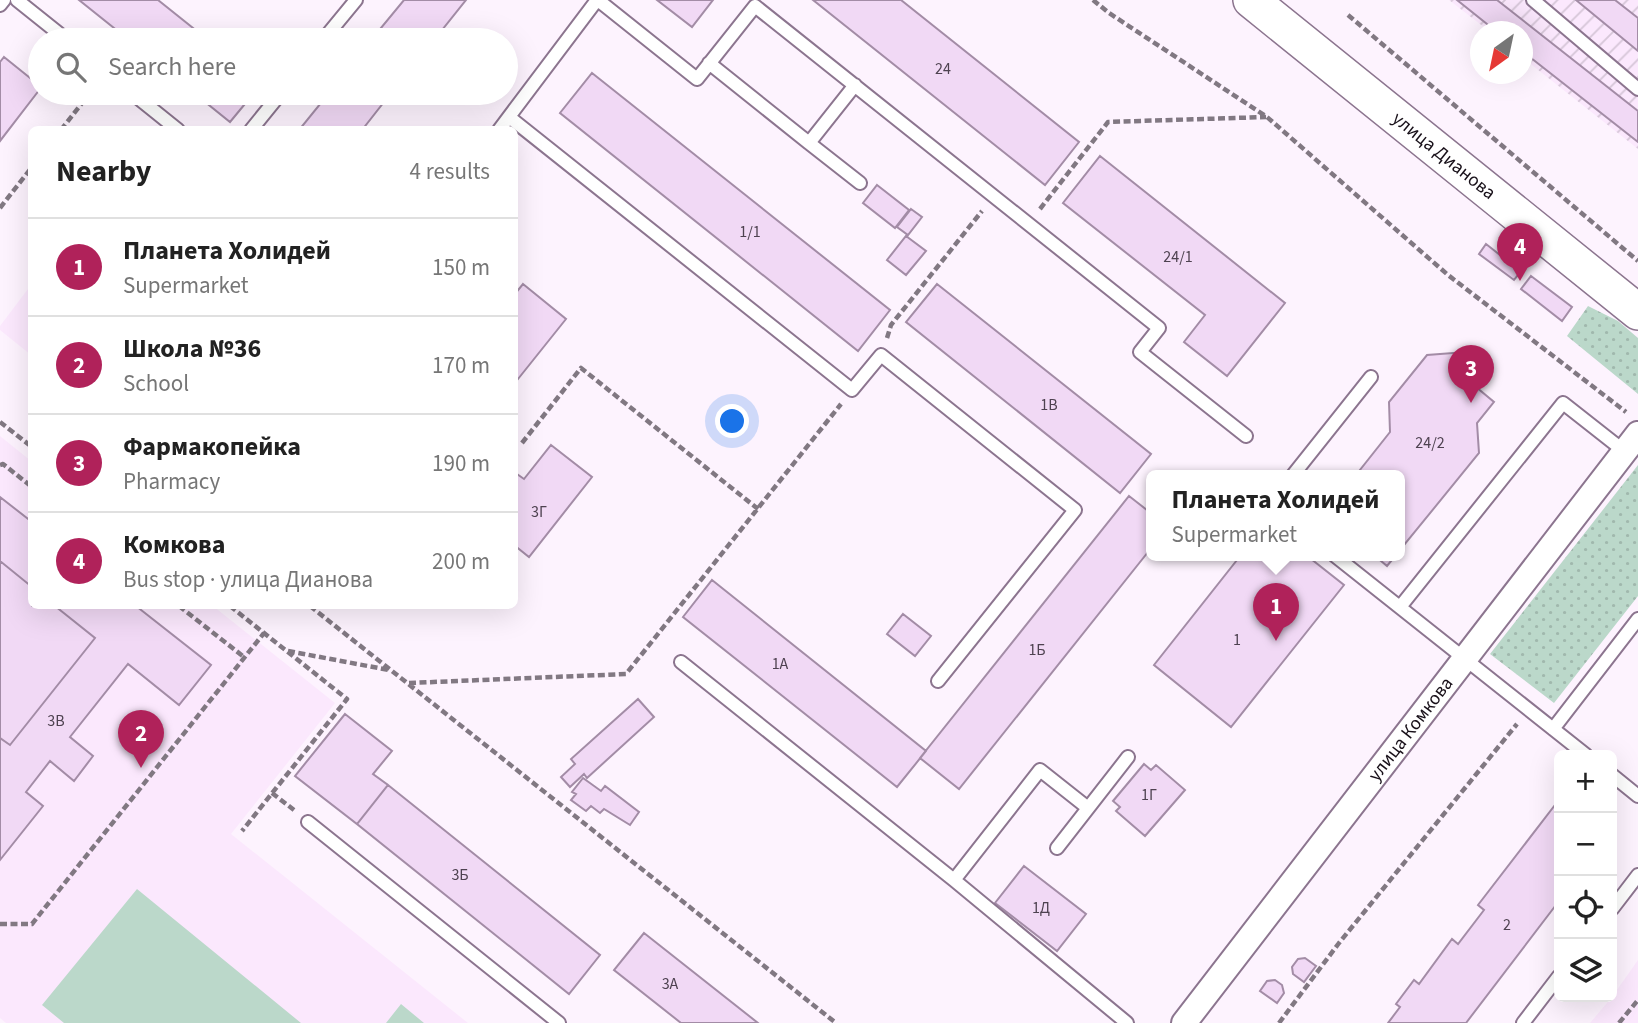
<!DOCTYPE html>
<meta charset="utf-8">
<style>
:root{--surface:#fff;--page:#f6f6f6;--text:#222;--muted:#767676;--line:#e0e0e0;--accent:#b0225a}
body{margin:0;font-family:"Source Sans 3",sans-serif;background:var(--page);color:var(--text)}
.controls{position:absolute;right:21px;bottom:21px;display:grid;overflow:hidden;border-radius:10px;box-shadow:0 7px 28px #0002}
.controls button{width:63px;height:63px;display:grid;place-items:center;padding:0;border:0;border-bottom:2px solid var(--line);background:var(--surface);color:var(--text);font:35px sans-serif}
.compass{position:absolute;left:1470px;top:21px;width:63px;height:63px;border-radius:50%;background:var(--surface);box-shadow:0 7px 28px #0002;rotate:213deg}
.you{position:absolute;left:733px;top:422px;width:24px;height:24px;margin:-18px;border:5px solid #fff;border-radius:50%;background:#1a73e8;box-shadow:0 0 0 10px #1a73e833}
.badge{display:grid;place-items:center;width:46px;height:46px;border-radius:50%;background:var(--accent);color:#fff;font-size:23px;font-weight:700}
.pin{position:absolute;translate:-50% -58px;filter:drop-shadow(0 2px 4px #0008)}
.pin::after{content:'';position:absolute;top:37px;width:24px;height:21px;background:inherit;clip-path:polygon(0 0,100% 0,50% 100%)}
.popup{position:absolute;left:1146px;top:470px;width:259px;height:91px;box-sizing:border-box;display:grid;place-content:center;border-radius:10px;background:var(--surface);filter:drop-shadow(0 2px 5px #0005);font-size:23px;white-space:nowrap;color:var(--muted)}
.popup b{font-size:26px;color:var(--text)}
.popup::after{content:'';position:absolute;left:50%;top:100%;margin-left:-14px;border:14px solid transparent;border-top-color:var(--surface)}
.list{margin:0;padding:0;list-style:none}
h2{display:flex;justify-content:space-between;align-items:center;height:91px;margin:0;padding:0 28px;font-size:30px}
h2 small{font-size:23px;font-weight:400;color:var(--muted)}
.list li{display:grid;grid-template-columns:46px 1fr auto;gap:21px;align-items:center;box-sizing:border-box;height:98px;padding:0 28px;border-top:2px solid var(--line)}
.list b{display:block;font-size:26px;white-space:nowrap}
.list p{margin:0;font-size:23px;white-space:nowrap;color:var(--muted)}
.list em{font-size:23px;font-style:normal;color:var(--muted)}
.icon{flex:none;width:38px;height:38px;fill:none;stroke:currentColor;stroke-width:2;stroke-linecap:round;stroke-linejoin:round}
.map{position:relative;flex:none;width:1638px;height:1023px;overflow:hidden}
.search{position:absolute;background:var(--surface);box-shadow:0 7px 28px #0002;left:28px;top:28px;width:490px;height:77px;display:flex;align-items:center;gap:18px;box-sizing:border-box;padding:0 24px;border-radius:38px;color:var(--muted);font-size:26px}
.panel{position:absolute;background:var(--surface);box-shadow:0 7px 28px #0002;left:28px;top:126px;width:490px;height:483px;border-radius:10px}
.map>svg:first-child{display:block}
</style>
<div class="map">
<svg width="1638" height="1023" viewBox="0 0 1638 1023">
<defs>
<pattern id="industrial-furrows" width="10" height="10" patternUnits="userSpaceOnUse" patternTransform="scale(1.75)"><rect width="10" height="10" fill="#fbe8fd"/><path d="M-1 1l2-2M0 10L10 0M9 11l2-2" fill="none" stroke="#d6c6d8"/></pattern>
<pattern id="grass-dots" width="8" height="8" patternUnits="userSpaceOnUse" patternTransform="scale(1.75)"><rect width="8" height="8" fill="#bbd8ca"/><path d="M2 2h.1M6 6h.1" fill="none" stroke="#a0b8ad" stroke-width="1.8" stroke-linecap="round"/></pattern>
</defs>
<rect width="100%" height="100%" fill="#fdf3fe"/>
<path fill="#fbe8fd" d="M31,285V355L0,330V326Z
M0,436L31,461L32,606H213L335,703L231,834L468,1023H6L0,1018Z
M1638,960V1023H1590L1612,997Z"/>
<path fill="url(#industrial-furrows)" d="M1449,0H1638V149L1523,58L1522,32L1489,31Z"/>
<path fill="url(#grass-dots)" d="M1588,306L1618,321L1638,338V394L1567,336Z
M1638,465V596L1554,703L1490,654Z"/>
<path fill="#bbd8ca" d="M137,889L301,1023H64L42,1005Z
M401,1004L424,1023H386Z"/>
<path fill="#f1d9f5" stroke="#a38ca6" stroke-width="2" d="M79,0H158L208,40H129Z
M404,0H466L434,40H371Z
M657,0H713L692,27Z
M813,0H901L1079,142L1045,185Z
M1457,0H1497L1638,111V142L1522,51V32H1497Z
M1576,0H1615L1638,18V51Z
M4,57L40,86V89L0,141V62Z
M592,73L890,310L858,351L560,113Z
M194,93H254L230,122Z
M329,93H391L362,130H299Z
M1100,156L1285,303L1227,376L1184,342L1205,315L1063,203Z
M877,185L909,210L895,228L863,203Z
M911,209L922,217L908,235L897,227Z
M906,236L926,251L906,275L887,260Z
M1486,244L1500,255L1502,252L1523,269L1514,280L1479,254Z
M1531,276L1572,307L1562,321L1521,289Z
M523,284L566,319L514,384V295Z
M937,284L1151,454L1120,493L906,322Z
M1466,352L1470,382L1494,402L1477,423L1479,453L1400,550V475H1356L1390,432L1389,402L1427,355Z
M551,445L592,477L529,557L514,545V472L524,479Z
M1129,496L1152,514V547L959,789L920,758Z
M0,497L32,522V587L0,561Z
M0,497L32,522V606H136L211,665L179,705L128,664L70,737L93,756L74,781L50,761L26,792L43,806L0,860Z
M1241,555H1306L1344,585L1231,727L1154,665Z
M1374,555H1396L1387,566Z
M712,580L926,751L897,787L683,617Z
M55,606H136L211,665L179,705L128,664L70,737L93,756L74,781L50,761L26,792L43,806L0,860V738L10,745L95,638Z
M903,614L931,636L915,656L887,634Z
M638,699L654,717L587,778L584,774L570,787L561,777L575,764L571,759Z
M345,714L392,751L373,774L388,785L357,824L295,776Z
M1144,764L1151,770L1156,765L1185,790L1145,836L1116,811L1120,807L1113,801Z
M583,778L601,791L605,786L639,812L630,825L604,809L600,813L591,806L586,811L571,800L576,794L572,792Z
M388,785L600,955L569,994L357,824Z
M1555,805L1559,809V901L1466,1023H1388L1400,1007L1396,1004L1414,980L1419,984L1452,939L1458,944L1484,910L1478,905Z
M1024,866L1086,914L1057,951L995,903Z
M644,933L758,1023H681L614,970Z
M1305,958L1316,966L1304,982L1293,974L1292,967L1298,959Z
M1275,980L1282,985L1284,993L1277,1003L1260,991L1267,981Z"/>
<g fill="none" stroke-linecap="round" stroke-linejoin="round">
<defs>
<path id="lane" d="M17,0L67,40
M598,0L697,79L755,6L1159,328L1140,352L1246,436
M1533,0L1638,89
M0,5L4,0
M323,40L356,0
M709,63L809,143L855,85
M132,93L178,130
M509,117L852,390L881,355L1075,510L938,681
M251,130L281,93
M499,130L597,0
M809,143L860,183
M1293,475L1371,377
M1334,555L1586,755
M1400,607L1563,403L1624,451
M681,662L954,880L1127,1023
M1553,729L1638,619
M1612,775L1638,796
M308,822L559,1023
M1057,848L1128,757
M954,880L1040,770L1088,808
M1612,909L1638,875
M1523,1023L1559,976"/>
<g id="street">
<path id="s1" d="M1184,1023L1638,434"/>
</g>
<g id="secondary">
<path id="s2" d="M1251,0L1638,312"/>
</g>
</defs>
<use href="#lane" stroke="#8c758f" stroke-width="16"/>
<use href="#street" stroke="#8c758f" stroke-width="28"/>
<use href="#secondary" stroke="#8c758f" stroke-width="38"/>
<path stroke="#817882" stroke-width="4.5" stroke-dasharray="7 3.5" stroke-linecap="butt" d="M1093,0L1109,13L1267,117L1448,275L1626,412
M1348,15L1638,261
M61,130L90,93
M0,208L32,167
M1040,209L1108,122L1266,117
M887,338L891,325L982,211
M0,422L32,447
M522,443L581,368L758,509
M0,465L3,464L32,487
M179,606L244,657
M230,606L347,699L242,831
M310,606L836,1023
M288,651L389,670
M409,683L626,674L841,404
M272,793L294,810
M0,924H32L264,633
M1279,1023L1339,943L1517,724
M1619,1023L1638,1000"/>
<use href="#lane" stroke="#fff" stroke-width="12"/>
<use href="#street" stroke="#fff" stroke-width="24"/>
<use href="#secondary" stroke="#fff" stroke-width="35"/>
</g>
<g text-anchor="middle" dominant-baseline="central" stroke-width="7" stroke-linejoin="round" paint-order="stroke">
<g font-size="16" fill="#4e4250">
<text x="943" y="69">24</text>
<text x="750" y="232">1/1</text>
<text x="1178" y="257">24/1</text>
<text x="1049" y="405">1В</text>
<text x="1430" y="443">24/2</text>
<text x="539" y="512">3Г</text>
<text x="1237" y="640">1</text>
<text x="1037" y="650">1Б</text>
<text x="780" y="664">1А</text>
<text x="56" y="721">3В</text>
<text x="1149" y="795">1Г</text>
<text x="460" y="875">3Б</text>
<text x="1041" y="908">1Д</text>
<text x="1507" y="925">2</text>
<text x="670" y="984">3А</text>
</g>
<g font-size="19" fill="#181019" stroke="#fff">
<text stroke="none"><textPath href="#s2" startOffset="248">улица Дианова</textPath></text>
<text stroke="none"><textPath href="#s1" startOffset="371">улица Комкова</textPath></text>
</g>
</g>
</svg>
<div class="controls">
<button>+</button>
<button>−</button>
<button><svg class="icon" aria-label="locate" viewBox="0 0 24 24"><circle cx="12" cy="12" r="6"/><path d="M12 2v4M12 18v4M2 12h4M18 12h4"/></svg></button>
<button><svg class="icon" aria-label="layers" viewBox="0 0 24 24"><path d="M12 4l9 5-9 5-9-5zM3 14l9 5 9-5"/></svg></button>
</div>
<svg class="compass" viewBox="-18 -18 36 36"><path d="M0-13l5 13h-10z" fill="#e53935"/><path d="M0 13l5-13h-10z" fill="#767676"/></svg>
<div class="you"></div>
<div class="pin badge" style="left:1276px;top:641px">1</div>
<div class="popup"><b>Планета Холидей</b>Supermarket</div>
<div class="pin badge" style="left:141px;top:768px">2</div>
<div class="pin badge" style="left:1471px;top:403px">3</div>
<div class="pin badge" style="left:1520px;top:281px">4</div>
<div class="search"><svg class="icon" aria-label="search" viewBox="0 0 24 24"><circle cx="10" cy="10" r="6"/><path d="M15 15l6 6"/></svg>Search here</div>
<section class="panel">
<h2>Nearby<small>4 results</small></h2>
<ul class="list">
<li><span class="badge">1</span><div><b>Планета Холидей</b><p>Supermarket</p></div><em>150 m</em></li>
<li><span class="badge">2</span><div><b>Школа №36</b><p>School</p></div><em>170 m</em></li>
<li><span class="badge">3</span><div><b>Фармакопейка</b><p>Pharmacy</p></div><em>190 m</em></li>
<li><span class="badge">4</span><div><b>Комкова</b><p>Bus stop · улица Дианова</p></div><em>200 m</em></li>
</ul>
</section>
</div>
